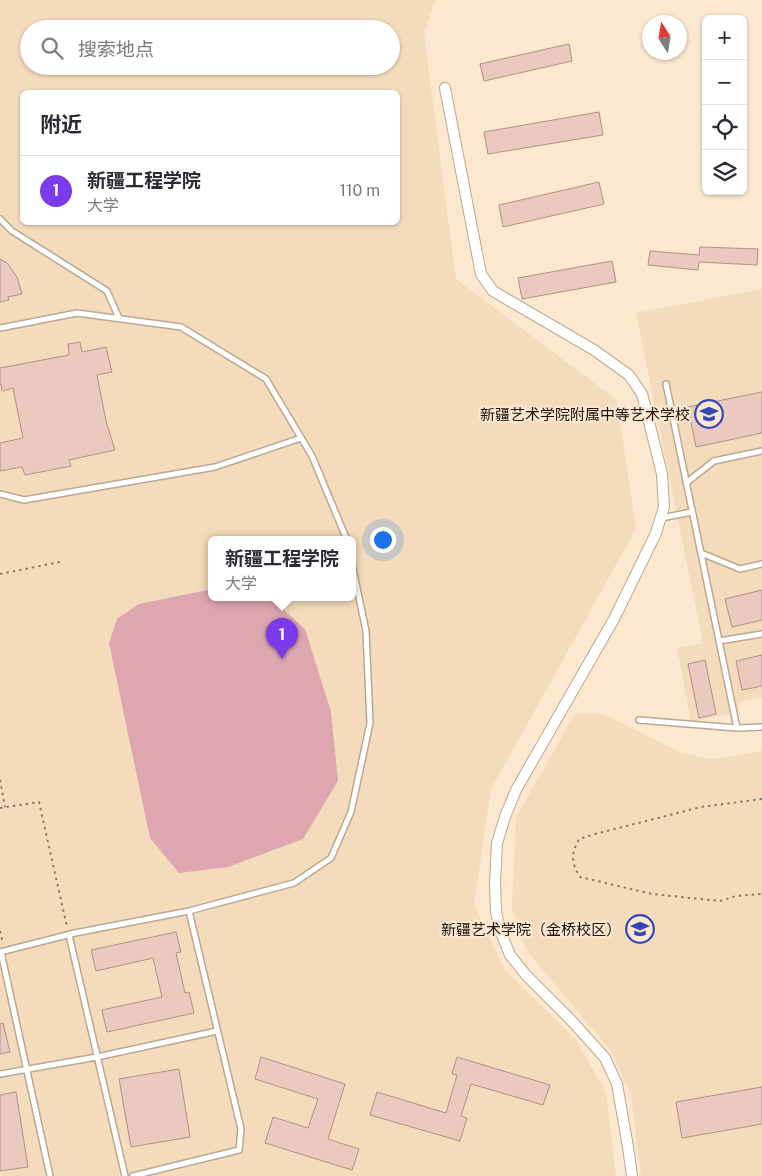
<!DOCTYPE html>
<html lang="zh">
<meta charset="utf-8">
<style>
:root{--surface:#fff;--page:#f2f2f3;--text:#2b2b33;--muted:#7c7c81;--line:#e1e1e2;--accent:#7c3aed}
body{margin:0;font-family:"Public Sans","Noto Sans SC",sans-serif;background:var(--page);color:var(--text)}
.controls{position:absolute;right:15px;top:15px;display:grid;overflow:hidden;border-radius:8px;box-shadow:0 1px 4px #0004}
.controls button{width:45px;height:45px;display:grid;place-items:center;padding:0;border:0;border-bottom:1px solid var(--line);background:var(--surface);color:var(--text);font:25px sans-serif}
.compass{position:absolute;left:642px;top:15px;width:45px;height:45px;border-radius:50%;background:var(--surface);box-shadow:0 1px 4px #0004;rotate:348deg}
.you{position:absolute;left:382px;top:539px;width:18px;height:18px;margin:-12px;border:4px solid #fff;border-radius:50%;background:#1a73e8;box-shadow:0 0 0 8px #1a73e833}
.badge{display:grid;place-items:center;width:32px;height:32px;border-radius:50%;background:var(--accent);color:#fff;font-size:16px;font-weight:700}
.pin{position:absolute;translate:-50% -41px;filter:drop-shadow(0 1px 2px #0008)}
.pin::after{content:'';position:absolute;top:26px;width:18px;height:15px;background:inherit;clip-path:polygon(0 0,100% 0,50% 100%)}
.popup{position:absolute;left:208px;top:536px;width:148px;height:65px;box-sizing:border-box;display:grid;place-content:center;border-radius:8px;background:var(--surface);filter:drop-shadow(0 1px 4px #0005);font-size:16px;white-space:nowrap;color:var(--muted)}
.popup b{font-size:19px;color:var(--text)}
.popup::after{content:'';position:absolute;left:50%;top:100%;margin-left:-10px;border:10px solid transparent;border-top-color:var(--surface)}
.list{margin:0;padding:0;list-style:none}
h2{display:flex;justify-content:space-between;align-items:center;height:65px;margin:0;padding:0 20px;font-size:21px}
h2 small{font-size:16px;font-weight:400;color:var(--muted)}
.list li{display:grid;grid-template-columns:32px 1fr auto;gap:15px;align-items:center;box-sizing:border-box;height:70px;padding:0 20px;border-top:1px solid var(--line)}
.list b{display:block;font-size:19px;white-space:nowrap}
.list p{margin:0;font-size:16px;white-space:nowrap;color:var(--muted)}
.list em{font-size:16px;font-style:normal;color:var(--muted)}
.icon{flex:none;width:28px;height:28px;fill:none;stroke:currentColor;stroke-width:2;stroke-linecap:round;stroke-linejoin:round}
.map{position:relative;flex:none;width:762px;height:1176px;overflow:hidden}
.search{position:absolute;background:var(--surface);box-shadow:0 1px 4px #0004;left:20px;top:20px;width:380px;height:55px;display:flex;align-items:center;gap:12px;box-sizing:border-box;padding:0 18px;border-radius:28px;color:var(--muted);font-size:19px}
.panel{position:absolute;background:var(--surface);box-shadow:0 1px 4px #0004;left:20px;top:90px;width:380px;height:135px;border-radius:8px}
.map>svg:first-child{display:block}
</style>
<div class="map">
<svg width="762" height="1176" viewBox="0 0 762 1176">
<rect width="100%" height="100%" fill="#fce7cf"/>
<path fill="#f4dbbc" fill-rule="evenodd" d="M0,0H435L424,34L456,279L617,400L636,529L491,789L474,904L505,970L575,1039L606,1092L616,1176H0ZM29,29H391V66H29ZM22,92H398V222H22ZM212,540H352V598H212Z
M762,289V697L737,702L740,712L691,722L677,648L703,643L636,313Z
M575,714H603L681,753L713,759L762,751V1176H641L631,1096L611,1051L526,950L512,908L516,817Z"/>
<path fill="#dea6b0" d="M212,589V598H265L275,602L305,629L331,712L338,781L303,839L228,867L179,873L150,838L109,643L117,619L139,604Z"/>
<path fill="#eacabf" stroke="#af9187" d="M569,44L572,61L484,81L480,64Z
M599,112L603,135L488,154L484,132Z
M599,182L604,204L503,227L499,205Z
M700,247L758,249L757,265L699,262L698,270L648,265L650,251L699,255Z
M0,259L7,263L17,277L22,294L8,297L9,300L0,302Z
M612,261L616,282L522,299L518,278Z
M80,342L82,352L106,347L112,372L97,375L106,421L115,450L69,460L71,466L25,475L22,467L0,471V443L23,438L13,388L2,391L1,384L0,385V368L69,355L68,344Z
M762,392V433L696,447L688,407Z
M762,590V620L732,627L725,599Z
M762,655V686L742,690L736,661Z
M705,660L716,714L699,718L688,664Z
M176,932L181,952L176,953L185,993L189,992L194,1013L107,1032L102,1010L162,997L153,958L96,971L91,950Z
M3,1023L10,1052L0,1054V1024Z
M261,1057L345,1084L328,1139L359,1149L352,1170L265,1143L273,1117L308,1128L318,1099L255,1079Z
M457,1057L550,1085L543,1105L471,1084L461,1116L467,1118L460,1141L370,1115L377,1092L446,1113L457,1075L452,1074Z
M179,1069L190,1137L131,1147L119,1079Z
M762,1087V1124L682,1138L676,1102Z
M16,1092L28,1167L0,1171V1095Z"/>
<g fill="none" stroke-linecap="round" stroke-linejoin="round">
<defs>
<path id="lane" d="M0,219L12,231L107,291L119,318
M0,328L77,313L181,327L266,379L312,456L347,540
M666,384L737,728
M686,483L714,461L762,451
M0,494L24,500L215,467L301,438
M661,518L692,512
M701,553L740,569L762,564
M719,641L762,634
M639,720L737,728L762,727
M69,935L125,1176
M0,952L75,933L189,911L294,883L331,858L351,812L370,723L366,631L352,564
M1,952L50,1176
M0,1074L97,1057L217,1031
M133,1176L239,1150L241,1129L189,911"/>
<path id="street" d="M445,88L481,274L493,291L594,350L629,375L642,394L662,474L664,507L656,533L614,619L516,790L505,817L497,843L495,882L496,912L500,930L510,955L526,975L571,1020L605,1058L617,1084L628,1147L632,1176"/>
</defs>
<use href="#lane" stroke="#bba891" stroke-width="8"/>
<use href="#street" stroke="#bba891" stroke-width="12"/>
<path stroke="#8a7c6c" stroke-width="2" stroke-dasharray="2.5 4" stroke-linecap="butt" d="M0,574L60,562
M0,780L5,807
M762,799L701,807L595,834L579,839C571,854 571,863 580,877L652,894L720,901L736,896L762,894
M0,808L39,802L67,927
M0,931L3,944"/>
<use href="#lane" stroke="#fff" stroke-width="5"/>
<use href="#street" stroke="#fff" stroke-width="10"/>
</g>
<defs>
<symbol id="school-ring" viewBox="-11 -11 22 22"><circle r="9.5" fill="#fce7cf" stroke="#3247b8" stroke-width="1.5"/><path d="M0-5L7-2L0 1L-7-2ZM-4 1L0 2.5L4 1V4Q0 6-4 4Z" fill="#3247b8"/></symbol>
<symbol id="university-ring" viewBox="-11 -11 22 22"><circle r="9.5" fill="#fce7cf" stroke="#3247b8" stroke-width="1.5"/><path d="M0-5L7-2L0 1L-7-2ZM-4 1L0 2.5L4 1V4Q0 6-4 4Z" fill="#3247b8"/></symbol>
</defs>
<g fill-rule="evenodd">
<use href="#school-ring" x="693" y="398" width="32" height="32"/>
<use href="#university-ring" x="624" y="913" width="32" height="32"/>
</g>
<g text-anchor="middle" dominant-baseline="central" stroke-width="4.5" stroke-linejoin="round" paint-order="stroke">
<g font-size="15" fill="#191209" stroke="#fce7cf" text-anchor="end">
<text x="690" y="414">新疆艺术学院附属中等艺术学校</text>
<text x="621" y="929">新疆艺术学院（金桥校区）</text>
</g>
</g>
</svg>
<div class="controls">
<button>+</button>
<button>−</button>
<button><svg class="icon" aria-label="locate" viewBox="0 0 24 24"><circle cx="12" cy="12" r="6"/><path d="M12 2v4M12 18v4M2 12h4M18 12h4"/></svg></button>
<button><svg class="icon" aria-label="layers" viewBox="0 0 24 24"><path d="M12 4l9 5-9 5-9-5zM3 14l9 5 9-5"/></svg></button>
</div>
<svg class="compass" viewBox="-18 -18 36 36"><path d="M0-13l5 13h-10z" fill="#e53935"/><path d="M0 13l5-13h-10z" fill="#7c7c81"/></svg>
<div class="you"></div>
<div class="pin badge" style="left:282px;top:659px">1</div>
<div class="popup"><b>新疆工程学院</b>大学</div>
<div class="search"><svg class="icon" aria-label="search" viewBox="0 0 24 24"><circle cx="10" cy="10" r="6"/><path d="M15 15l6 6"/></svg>搜索地点</div>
<section class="panel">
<h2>附近<small></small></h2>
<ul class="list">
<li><span class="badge">1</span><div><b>新疆工程学院</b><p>大学</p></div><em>110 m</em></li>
</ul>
</section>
</div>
